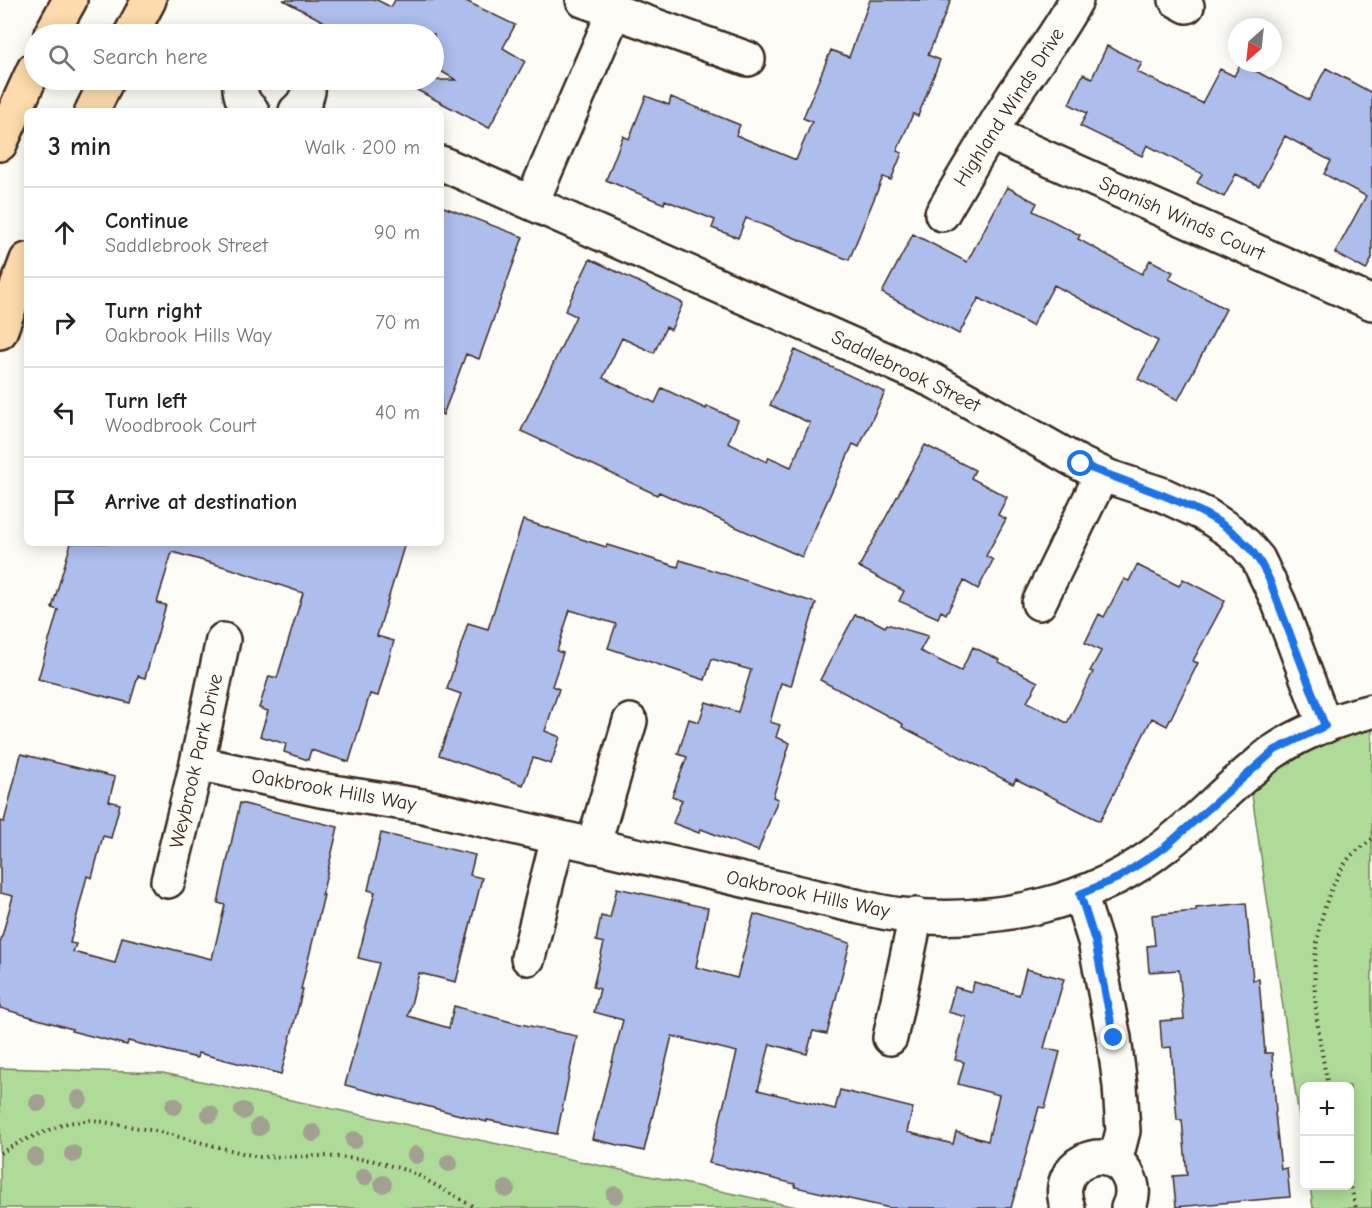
<!DOCTYPE html>
<meta charset="utf-8">
<style>
:root{--surface:#fff;--page:#f2f2f2;--text:#222;--muted:#767676;--line:#e0e0e0}
body{margin:0;font-family:"Comic Neue",sans-serif;background:var(--page);color:var(--text)}
.controls{position:absolute;right:18px;bottom:18px;display:grid;overflow:hidden;border-radius:9px;box-shadow:0 3px 15px #0003}
.controls button{width:54px;height:54px;display:grid;place-items:center;padding:0;border:0;border-bottom:2px solid var(--line);background:var(--surface);color:var(--text);font:30px sans-serif}
.compass{position:absolute;left:1228px;top:18px;width:54px;height:54px;border-radius:50%;background:var(--surface);box-shadow:0 3px 15px #0003;rotate:207deg}
.stop{position:absolute;width:18px;height:18px;margin:-14px;border:4px solid #1a73e8;border-radius:50%;background:#fff}
.stop.end{background:#1a73e8;border-color:#fff;box-shadow:0 2px 6px #0008}
.list{margin:0;padding:0;list-style:none}
h2{display:flex;justify-content:space-between;align-items:center;height:78px;margin:0;padding:0 24px;font-size:26px}
h2 small{font-size:20px;font-weight:400;color:var(--muted)}
.list li{display:grid;grid-template-columns:39px 1fr auto;gap:18px;align-items:center;box-sizing:border-box;height:90px;padding:0 24px;border-top:2px solid var(--line)}
.list b{display:block;font-size:22px;white-space:nowrap}
.list p{margin:0;font-size:20px;white-space:nowrap;color:var(--muted)}
.list em{font-size:20px;font-style:normal;color:var(--muted)}
.icon{flex:none;width:33px;height:33px;fill:none;stroke:currentColor;stroke-width:2;stroke-linecap:round;stroke-linejoin:round}
.map{position:relative;flex:none;width:1372px;height:1208px;overflow:hidden}
.search{position:absolute;background:var(--surface);box-shadow:0 3px 15px #0003;left:24px;top:24px;width:420px;height:66px;display:flex;align-items:center;gap:15px;box-sizing:border-box;padding:0 21px;border-radius:33px;color:var(--muted);font-size:22px}
.panel{position:absolute;background:var(--surface);box-shadow:0 3px 15px #0003;left:24px;top:108px;width:420px;height:438px;border-radius:9px}
.map>svg:first-child{display:block}
</style>
<div class="map">
<svg width="1372" height="1208" viewBox="0 0 1372 1208">
<rect width="100%" height="100%" fill="#fdfcf7"/>
<filter id="ink" filterUnits="userSpaceOnUse"><feTurbulence type="fractalNoise" baseFrequency=".0167" numOctaves="2"/><feDisplacementMap in="SourceGraphic" scale="12" xChannelSelector="R" yChannelSelector="G"/><feConvolveMatrix kernelMatrix="1 2 1 2 8 2 1 2 1" color-interpolation-filters="sRGB"/></filter>
<g filter="url(#ink)">
<path fill="#afdb99" stroke="#75825c" stroke-width="1.5" d="M1372,726V1208H1313L1310,1186H1350V1086H1304V1151L1251,788C1289,763 1328,737 1372,726Z
M0,1068L163,1073L801,1208H0Z"/>
<path fill="#adbdec" stroke="#3b2a1e" stroke-width="1.5" d="M283,0H377L391,7L395,0H464L515,25L503,48L525,61L489,128L398,80H456L434,67V34H347Z
M870,0H951L928,55L940,60L918,116L913,114L897,151L902,153L891,180L883,177L849,260L746,218L738,238L712,228L715,220L665,200L664,204L606,180L623,136L629,139L646,96L669,105L671,97L740,125L736,135L796,160L812,122L803,118L831,50L849,57Z
M1107,46L1142,63L1137,72L1202,103L1220,69L1234,76L1241,63L1309,100L1326,68L1372,93V258L1366,270L1335,253L1366,196L1324,174L1331,161L1285,136L1259,186L1236,174L1224,197L1197,183L1202,174L1147,145L1142,156L1080,126L1087,113L1069,104L1083,74L1092,78Z
M1007,187L1037,203L1033,211L1080,235L1078,239L1142,274L1150,260L1173,272L1169,279L1226,309L1178,400L1138,379L1158,341L1054,285L1032,326L979,298L959,334L882,293L913,234L967,262Z
M441,206L523,237L479,359L466,354L443,415L441,414Z
M590,259L683,303L671,330L666,327L654,353L622,338L603,378L655,403L662,388L706,409L707,406L738,420L728,443L767,462L769,457L791,467L810,423L770,405L795,350L885,392L859,447L853,444L802,557L659,492L657,495L521,431L576,316L565,311Z
M925,445L975,470L971,478L1007,497L998,515L1006,519L986,556L993,560L978,589L964,581L946,614L941,611L938,618L899,601L904,591L859,567Z
M523,520L606,547L607,545L678,567L680,560L816,603L791,686L781,683L770,722L780,725L776,737L790,743L773,797L778,799L758,851L701,829L699,833L673,823L682,800L672,796L687,757L678,754L689,719L699,722L706,702L738,712L751,670L712,659L705,680L608,648L616,624L570,610L557,651L563,653L552,686L559,689L545,731L560,737L551,764L533,758L523,785L439,755L461,694L447,689L468,623L488,629Z
M71,543H405L377,636L394,641L378,696L370,694L349,762L311,750L308,760L284,752L286,744L260,736L268,711L259,708L269,676L277,678L303,593L232,569L172,552L157,603L166,605L145,678L138,676L130,703L38,679L58,610L52,608Z
M1137,565L1179,586L1183,579L1225,601L1193,661L1198,663L1167,726L1152,718L1100,821L1016,779L1013,784L902,727L903,724L820,680L855,615L870,619L885,627L887,624L928,636L920,651L961,671L973,647L1000,660L999,662L1038,682L1027,702L1067,723L1093,672L1090,671L1101,651L1085,643L1099,614L1104,617L1124,579L1129,581Z
M21,754L115,777L109,801L120,804L111,838L103,836L92,878L87,876L70,943L76,944L73,952L115,963L122,937L212,959L225,905L218,903L240,803L338,827L322,895H324L301,989H303L281,1074L198,1053L197,1058L128,1041L127,1045L71,1031L72,1029L0,1008V943L13,896L0,893V821L4,822Z
M381,833L475,855L470,875L482,878L456,982L419,973L408,1016L449,1028L454,1006L511,1022L577,1036L557,1134L487,1120V1122L345,1085L379,963L358,958L375,892L368,890Z
M617,888L708,908L696,967L737,978L754,914L850,943L827,1034L813,1031L807,1054L770,1044L758,1090L835,1109L840,1090L913,1108L907,1132L953,1144L956,1132L988,1141L999,1095L958,1084L964,1062L955,1060L966,1017L948,1012L955,987L972,992L974,982L1019,995L1026,969L1064,979L1044,1048L1060,1052L1045,1108L1039,1107L1011,1208H890L795,1187V1184L709,1163L737,1052L672,1036L644,1151L592,1139L623,1020L594,1012L600,989L593,987L604,943L596,941L601,916L610,918Z
M1246,903L1253,980L1259,979L1265,1053H1272L1276,1112L1275,1113L1281,1169L1287,1168L1290,1197L1176,1207L1173,1176L1187,1175L1182,1120H1177L1171,1047L1162,1048L1160,1021L1184,1019L1179,970L1149,972L1147,946L1155,945L1152,915L1196,911V908Z"/>
<g fill="none" stroke-linecap="round" stroke-linejoin="round">
<defs>
<path id="minor" d="M583,0L748,59
M1176,0L1187,6
M240,80C239,92 242,103 252,111
M296,111C306,103 310,92 308,80
M992,134L1372,303
M441,163L934,381L1081,464L1109,477L1161,494L1206,515L1230,531L1246,545L1258,559L1279,603L1325,726
M532,202L614,12
M942,214C965,174 989,135 1013,96C1034,64 1058,34 1076,0
M1039,603L1102,474
M197,763L320,790L423,806L847,904C865,908 883,913 901,915C993,925 1093,904 1166,845C1196,822 1222,794 1251,770C1259,764 1267,755 1276,750C1304,731 1339,719 1372,711
M593,846L630,721
M168,881L197,763L223,640
M1080,894L1095,941L1114,1038L1120,1086L1123,1131L1115,1162
M528,958L558,837
M890,1038L916,915
M1068,1208C1050,1164 1109,1137 1128,1176C1134,1187 1133,1198 1128,1208"/>
<path id="major" d="M51,34L70,0
M131,34L149,0
M92,111L107,80
M0,144L34,69
M0,332L27,260"/>
</defs>
<use href="#minor" stroke="#3b2a1e" stroke-width="38"/>
<use href="#major" stroke="#3b2a1e" stroke-width="38"/>
<path stroke="#3b2a1e" stroke-width="4" stroke-dasharray="1.5 4.5" stroke-linecap="butt" d="M1328,1086C1315,1018 1304,954 1332,888C1337,878 1343,864 1351,856C1357,850 1365,845 1372,839
M0,1153L22,1141L67,1123L93,1120L156,1131L258,1157L325,1156L371,1160L412,1172L476,1208
M1350,1182L1356,1208"/>
<use href="#minor" stroke="#fdfcf7" stroke-width="33"/>
<use href="#major" stroke="#fddbac" stroke-width="33"/>
</g>
<g fill="#a2a191">
<circle cx="79" cy="1099" r="9"/>
<circle cx="38" cy="1103" r="9"/>
<circle cx="174" cy="1106" r="9"/>
<circle cx="243" cy="1111" r="9"/>
<circle cx="210" cy="1114" r="9"/>
<circle cx="259" cy="1127" r="9"/>
<circle cx="313" cy="1133" r="9"/>
<circle cx="354" cy="1140" r="9"/>
<circle cx="73" cy="1154" r="9"/>
<circle cx="416" cy="1155" r="9"/>
<circle cx="35" cy="1157" r="9"/>
<circle cx="449" cy="1163" r="9"/>
<circle cx="364" cy="1177" r="9"/>
<circle cx="383" cy="1184" r="9"/>
<circle cx="506" cy="1189" r="9"/>
<circle cx="615" cy="1195" r="9"/>
</g>
</g>
<g fill="none" stroke-linecap="round" stroke-linejoin="round" filter="url(#ink)">
<path stroke="#1a73e8" stroke-width="8" d="M1081,464C1138,489 1221,505 1258,559C1262,565 1266,573 1269,579L1325,726L1275,750L1165,847L1118,878L1080,894L1095,941L1114,1038"/>
</g>
<g text-anchor="middle" dominant-baseline="central" stroke-width="5" stroke-linejoin="round" paint-order="stroke">
<g font-size="20" fill="#3b2a1e" stroke="#fdfcf7">
<text transform="translate(1009 107) rotate(-57)">Highland Winds Drive</text>
<text transform="translate(1182 218) rotate(24)">Spanish Winds Court</text>
<text transform="translate(906 371) rotate(26)">Saddlebrook Street</text>
<text transform="translate(196 761) rotate(-77)">Weybrook Park Drive</text>
<text transform="translate(334 790) rotate(10)">Oakbrook Hills Way</text>
<text transform="translate(808 894) rotate(12)">Oakbrook Hills Way</text>
</g>
</g>
</svg>
<div class="controls">
<button>+</button>
<button>−</button>
</div>
<svg class="compass" viewBox="-18 -18 36 36"><path d="M0-13l5 13h-10z" fill="#e53935"/><path d="M0 13l5-13h-10z" fill="#767676"/></svg>
<div class="stop" style="left:1081px;top:464px"></div>
<div class="stop end" style="left:1114px;top:1038px"></div>
<div class="search"><svg class="icon" aria-label="search" viewBox="0 0 24 24"><circle cx="10" cy="10" r="6"/><path d="M15 15l6 6"/></svg>Search here</div>
<section class="panel">
<h2>3 min<small>Walk · 200 m</small></h2>
<ul class="list">
<li><svg class="icon" aria-label="ahead" viewBox="0 0 24 24"><path d="M12 20V5M6 11l6-6 6 6"/></svg><div><b>Continue</b><p>Saddlebrook Street</p></div><em>90 m</em></li>
<li><svg class="icon" aria-label="right" viewBox="0 0 24 24"><path d="M7 20v-9h11M14 6l5 5-5 5"/></svg><div><b>Turn right</b><p>Oakbrook Hills Way</p></div><em>70 m</em></li>
<li><svg class="icon" aria-label="left" viewBox="0 0 24 24"><path d="M17 20v-9H6M10 6l-5 5 5 5"/></svg><div><b>Turn left</b><p>Woodbrook Court</p></div><em>40 m</em></li>
<li><svg class="icon" aria-label="arrive" viewBox="0 0 24 24"><path d="M6 21V4h12l-3 4 3 4H6"/></svg><div><b>Arrive at destination</b></div></li>
</ul>
</section>
</div>
